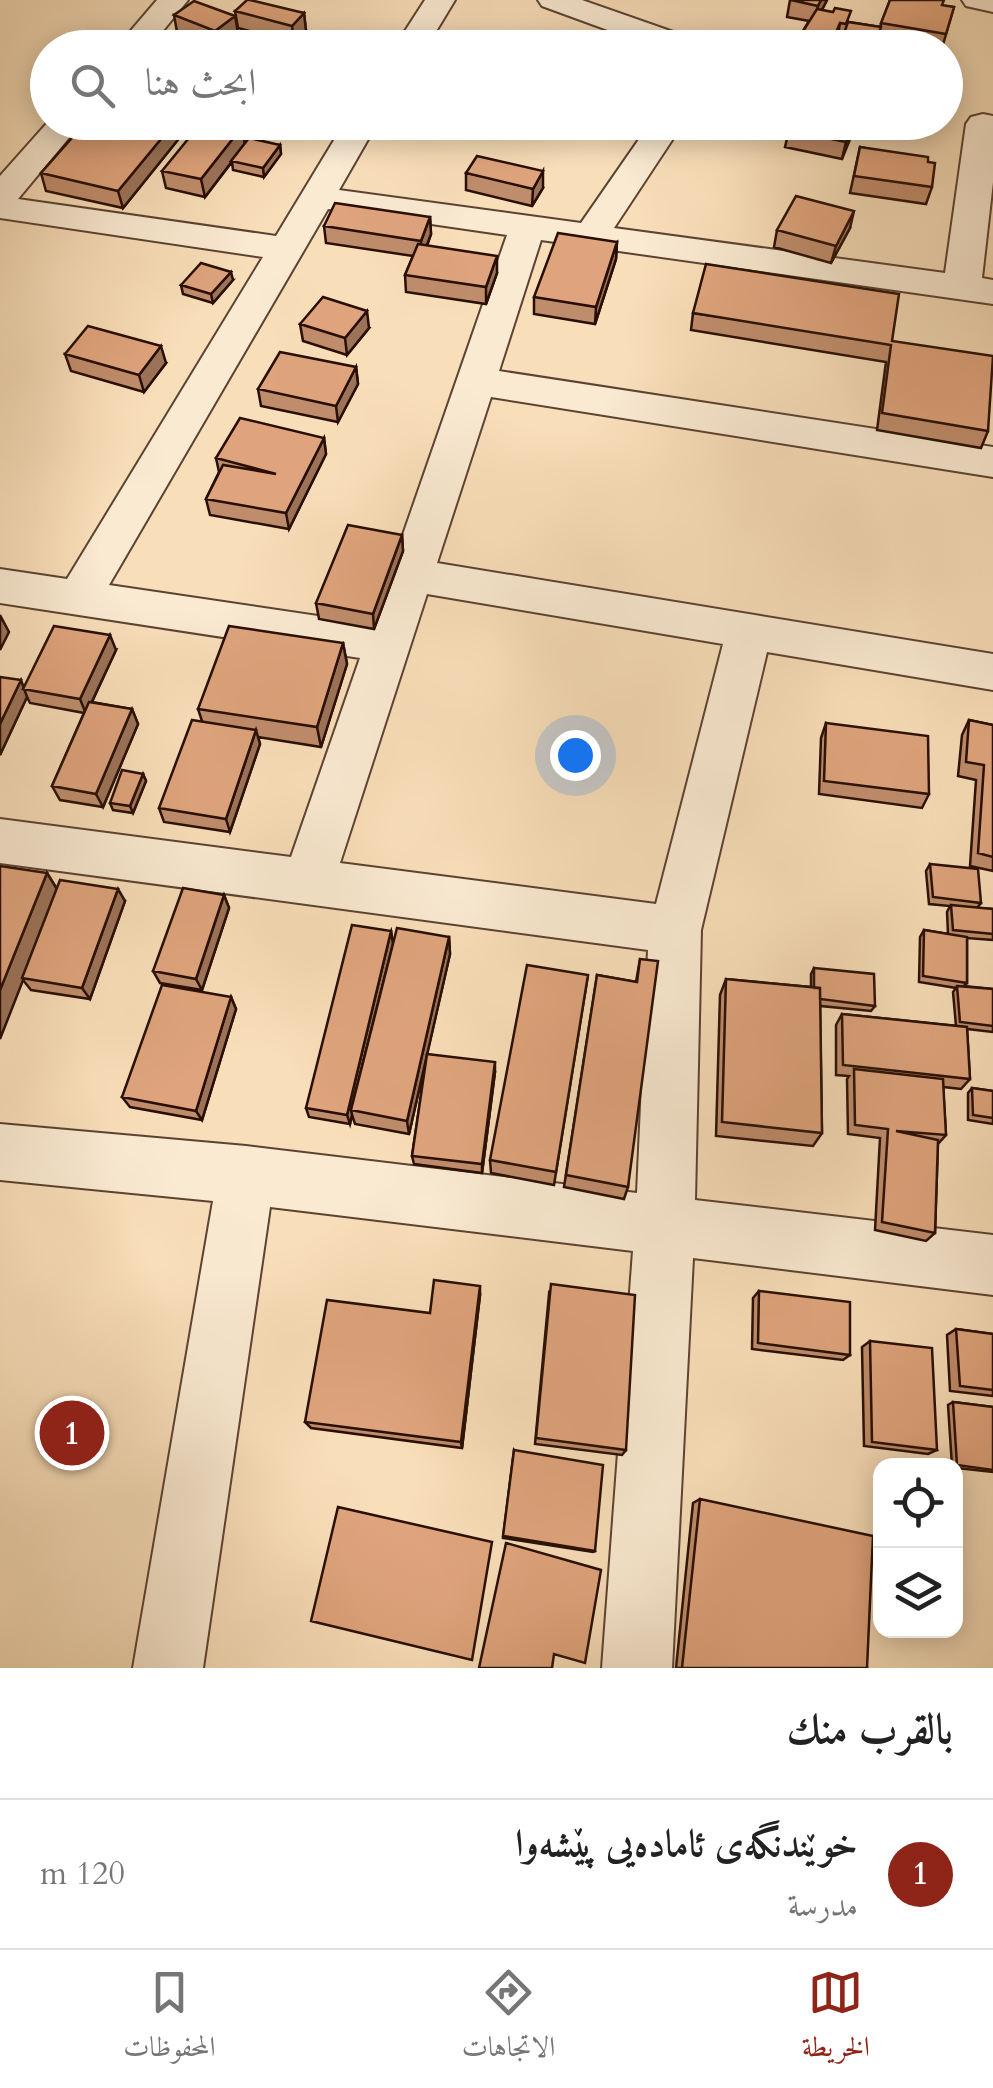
<!DOCTYPE html>
<html lang="ar">
<meta charset="utf-8">
<style>
:root{--surface:#fff;--page:#f6f6f6;--text:#222;--muted:#767676;--line:#e0e0e0;--accent:#8f2418}
body{margin:0;font-family:Cardo,Amiri,serif;background:var(--page);color:var(--text);direction:rtl}
.controls{position:absolute;right:30px;bottom:30px;display:grid;overflow:hidden;border-radius:20px;box-shadow:0 5px 25px #0003}
.controls button{width:90px;height:90px;display:grid;place-items:center;padding:0;border:0;border-bottom:2px solid var(--line);background:var(--surface);color:var(--text);font:50px sans-serif}
.you{position:absolute;left:575px;top:755px;width:35px;height:35px;margin:-25px;border:8px solid #fff;border-radius:50%;background:#1a73e8;box-shadow:0 0 0 15px #1a73e833}
.badge{display:grid;place-items:center;width:65px;height:65px;border-radius:50%;background:var(--accent);color:#fff;font-size:32px;font-weight:700}
.pin{position:absolute;translate:-50% -50%;border:5px solid #fff;box-shadow:0 2px 10px #0006}
.list{margin:0;padding:0;list-style:none}
h2{display:flex;justify-content:space-between;align-items:center;height:130px;margin:0;padding:0 40px;font-size:42px}
h2 small{font-size:32px;font-weight:400;color:var(--muted)}
.list li{display:grid;grid-template-columns:65px 1fr auto;gap:30px;align-items:center;box-sizing:border-box;height:150px;padding:0 40px;border-top:2px solid var(--line)}
.list b{display:block;font-size:38px;white-space:nowrap}
.list p{margin:0;font-size:32px;white-space:nowrap;color:var(--muted)}
.list em{font-size:32px;font-style:normal;color:var(--muted)}
.icon{flex:none;width:55px;height:55px;fill:none;stroke:currentColor;stroke-width:2;stroke-linecap:round;stroke-linejoin:round}
.map{position:relative;flex:none;width:993px;height:1668px;overflow:hidden;direction:ltr}
.search{position:absolute;background:var(--surface);box-shadow:0 5px 25px #0003;left:30px;right:30px;top:30px;height:110px;display:flex;align-items:center;gap:25px;box-sizing:border-box;padding:0 35px;border-radius:55px;color:var(--muted);font-size:38px}
.sheet{height:280px;background:var(--surface)}
nav{display:flex;justify-content:space-around;align-items:center;box-sizing:border-box;height:140px;border-top:2px solid var(--line);background:var(--surface);font-size:28px;color:var(--muted)}
nav a{display:grid;justify-items:center;gap:5px}
nav .on{color:var(--accent)}
.map>svg:first-child{display:block}
</style>
<div class="map">
<svg width="993" height="1668" viewBox="0 0 993 1668">
<rect width="100%" height="100%" fill="#f8deb9"/>
<filter id="stains"><feTurbulence type="fractalNoise" baseFrequency=".002" numOctaves="4"/><feColorMatrix values="0 0 0 0 .2 0 0 0 0 .09 0 0 0 0 .02 0 0 0 .5 -.17"/></filter>
<radialGradient id="worn" r=".72"><stop offset=".6" stop-color="#630" stop-opacity="0"/><stop offset="1" stop-color="#630" stop-opacity=".3"/></radialGradient>
<g fill="none" stroke-linecap="round" stroke-linejoin="round">
<defs>
<path id="minor" d="M157,0H188L149,48H116Z
M425,0H455L426,48H394Z
M538,0H582L699,41L704,48H657L542,6Z
M962,0H993V12L966,6Z
M983,114L993,116V182L982,278L993,280V304L541,240L499,371L993,447V477L491,397L437,563L993,654V690L767,652L701,930L695,1200L993,1235V1295L693,1258L672,1668H602L633,1251L270,1207L203,1668H133L213,1201L0,1180V1124L246,1146L637,1193L648,950L0,863V819L291,857L360,658L0,603V569L67,579L263,257L0,218V176L48,122H82L18,199L276,236L345,122H378L339,190L581,223L651,122H684L614,228L945,273L966,124L971,117ZM328,209L507,235L372,624L109,585ZM427,594L723,644L656,904L340,863Z"/>
</defs>
<use href="#minor" stroke="#5c4232" stroke-width="4"/>
<use href="#minor" fill="#faead2" fill-rule="evenodd"/>
</g>
<path fill="#c08d6c" stroke="#280e05" stroke-width="2.5" d="M790,0H827L822,10L849,22L880,27L890,0L954,7L942,48H921L877,40L875,48H840L842,41L837,40L833,48H798L800,36L809,21L787,17Z
M235,11L304,13L306,31L294,43L238,28Z
M174,15L238,33L218,48L177,32Z
M86,122H188L189,126L123,208L46,191L41,173Z
M854,122L842,159L785,147L789,130Z
M245,144L280,145L281,154L264,177L233,170L232,162L205,197L166,188L162,171Z
M860,147L928,162L932,187L926,204L850,193Z
M466,173L543,188L532,206L466,190Z
M430,217L431,234L427,246L497,273L486,304L406,292L405,275L413,256L326,243L324,226Z
M850,228L831,263L774,247L777,230Z
M617,242L616,259L595,324L534,314V297Z
M233,280L213,303L183,294L181,285Z
M693,313L892,341L988,431L981,448L877,430L886,362L691,330Z
M300,324L369,328L347,355L303,341Z
M65,354L166,363L144,392L71,371Z
M356,367L358,384L338,422L261,406L258,389Z
M324,438L326,454L289,529L210,515L206,499L219,472L216,458Z
M402,535L403,551L374,629L319,619L316,603Z
M343,643L347,664L321,747L258,737L260,744L230,832L164,822L159,808L202,721L198,709Z
M116,650L92,702L132,709L138,724L103,807L60,800L52,786L84,713L30,703L27,697L0,755V677L24,686Z
M969,720L993,725V871L970,866L976,780L958,776L962,735Z
M826,723L929,794L922,808L819,794L821,738Z
M143,774L146,781L133,813L113,810L110,803Z
M930,864L981,903L977,908L993,909V940L967,938V983L964,986L993,989V1032L967,1029L970,1079L961,1089L943,1087L946,1135L938,1144L935,1233L926,1241L875,1230L880,1138L848,1134L847,1079L849,1076L836,1075V1025L842,1014L956,1026L953,992L956,988L919,982L920,937L924,930L948,934L947,912L950,906L929,904L926,871Z
M47,873L57,889L125,901L90,999L31,990L23,980Z
M224,895L229,908L202,990L160,983L153,971Z
M391,931L393,944L449,937L450,954L427,1054L495,1072L482,1173L414,1164L412,1156L427,1055L409,1134L355,1124L352,1115L350,1124L309,1117L306,1108Z
M640,959L628,1187L624,1199L564,1187L597,975L636,982Z
M814,968L875,1006L871,1011L820,1006L822,1133L813,1146L716,1136L720,995L726,979L811,987V974Z
M588,975L554,1185L491,1173L490,1160Z
M231,997L236,1009L202,1120L130,1107L122,1097Z
M972,1088L993,1091V1124L968,1120V1093Z
M759,1291L850,1355L843,1360L752,1349L753,1298Z
M549,1294L626,1450L622,1455L535,1444Z
M480,1295L462,1448L311,1428L305,1422L430,1313Z
M956,1329L993,1334V1396L950,1391L947,1335Z
M870,1341L937,1450L928,1454L864,1446L862,1347Z
M953,1402L993,1407V1472L956,1468V1466H952L948,1405Z
M514,1450L595,1551L593,1552L503,1538Z
M700,1499L867,1668H676L693,1503Z"/>
<path fill="#9c7358" stroke="#280e05" stroke-width="2.5" d="M821,0H827L815,23L818,6Z
M304,13L306,31L294,43L292,26Z
M235,16L238,33L218,48L215,31Z
M840,23L837,40L833,48H831Z
M175,122H188L189,126L123,208L118,191Z
M854,122H857L842,159L846,142Z
M242,127L245,144L205,197L201,179Z
M280,145L281,154L264,177L263,168Z
M543,171V188L532,206L533,189Z
M854,211L850,228L831,263L836,246Z
M430,217L431,234L422,258L421,241Z
M617,242L616,259L595,324L596,307Z
M497,256V273L486,304V287Z
M231,272L233,280L213,303L211,294Z
M367,311L369,328L347,355L345,338Z
M161,346L166,363L144,392L139,375Z
M356,367L358,384L338,422L336,406Z
M324,438L326,454L289,529L286,513Z
M402,535L403,551L374,629L373,614Z
M0,615L9,632L0,650Z
M110,635L116,650L86,714L80,699Z
M343,643L347,664L321,747L317,727Z
M21,680L27,697L0,755V724Z
M132,709L138,724L103,807L96,794Z
M256,730L260,744L230,832L226,819Z
M143,774L146,781L133,813L130,806Z
M47,873L58,891L0,1039V990Z
M118,889L125,901L90,999L82,988Z
M224,895L229,908L202,990L196,979Z
M391,931L393,944L351,1110L352,1115L350,1124L347,1115Z
M449,937L450,954L409,1134L407,1121Z
M231,997L236,1009L202,1120L196,1111Z
M495,1062V1072L482,1173V1164Z
M480,1286V1295L462,1448L461,1442Z"/>
<path fill="#dfa47d" stroke="#280e05" stroke-width="2.5" d="M247,0H250L304,13L292,26L235,11Z
M791,0H821L818,6Z
M890,0H944L942,5L954,7L946,34L881,23Z
M194,1L235,16L215,31L174,15Z
M835,8L851,11L846,24L840,23L832,42L800,36L817,9L833,12Z
M848,22L881,27L875,45L842,39Z
M307,31L368,46L290,48Z
M542,40L572,44L571,48H539Z
M86,122H175L118,191L41,173Z
M202,122H220L242,127L201,179L162,171Z
M792,122H854L846,142L789,130Z
M249,138L280,145L263,168L231,161Z
M860,147L928,157V162L935,163L932,187L854,176Z
M477,156L543,171L533,189L466,173Z
M796,196L854,211L836,246L777,230Z
M335,203L430,217L421,241L324,226Z
M558,233L617,242L596,307L534,297Z
M418,244L497,256L486,287L405,275Z
M201,263L231,272L211,294L181,285Z
M706,264L899,294L892,341L993,356L988,431L882,413L891,345L693,313Z
M323,297L367,311L345,338L300,324Z
M88,326L161,346L139,375L65,354Z
M280,352L356,367L336,406L258,389Z
M240,418L324,438L286,513L206,499L223,465L276,474L216,458Z
M348,525L402,535L373,614L316,603Z
M54,626L110,635L80,699L23,689Z
M229,626L343,643L317,727L198,709Z
M0,677L21,680L0,724Z
M89,702L132,709L96,794L52,786Z
M192,720L256,730L226,819L159,808Z
M969,720L993,725V857L978,853L984,765L966,762Z
M826,723L928,736L929,794L824,781Z
M122,770L143,774L130,806L110,803Z
M930,864L978,869L981,903L933,897Z
M0,866L47,873L0,990Z
M60,880L118,889L82,988L22,978Z
M183,888L224,895L196,979L153,971Z
M951,905L993,909V934L953,930Z
M352,925L391,931L347,1115L306,1108Z
M397,928L449,937L407,1121L351,1110Z
M924,930L967,937V983L923,976Z
M640,959L658,961L628,1187L566,1175L597,975L637,982Z
M527,965L588,975L556,1172L490,1160Z
M814,968L874,974L875,1006L820,999V988H814Z
M726,979L820,988L822,1133L722,1122Z
M162,985L231,997L196,1111L122,1097Z
M957,986L993,989V1026L960,1022Z
M842,1014L967,1027L970,1079L843,1065Z
M427,1054L495,1062L482,1164L412,1156Z
M854,1069L943,1079L946,1135L896,1131L938,1140L935,1233L882,1222L888,1129L855,1125Z
M972,1088L993,1091V1118L973,1115Z
M434,1280L480,1286L461,1442L305,1422L327,1300L430,1313Z
M551,1284L635,1295L626,1450L536,1438Z
M759,1291L850,1302V1355L758,1343Z
M956,1329L993,1334V1390L960,1386Z
M870,1341L932,1348L937,1450L872,1442Z
M953,1402L993,1407V1470L957,1465Z
M514,1450L603,1465L595,1551L503,1536Z
M700,1499L873,1536L867,1668H682Z
M338,1507L492,1542L472,1660L311,1621Z
M506,1543L601,1570L585,1663L554,1654L552,1668H479Z"/>
<rect width="100%" height="100%" filter="url(#stains)"/>
<rect width="100%" height="100%" fill="url(#worn)"/>
</svg>
<div class="controls">
<button><svg class="icon" aria-label="locate" viewBox="0 0 24 24"><circle cx="12" cy="12" r="6"/><path d="M12 2v4M12 18v4M2 12h4M18 12h4"/></svg></button>
<button><svg class="icon" aria-label="layers" viewBox="0 0 24 24"><path d="M12 4l9 5-9 5-9-5zM3 14l9 5 9-5"/></svg></button>
</div>
<div class="you"></div>
<div class="pin badge" style="left:72px;top:1433px">1</div>
<div class="search"><svg class="icon" aria-label="search" viewBox="0 0 24 24"><circle cx="10" cy="10" r="6"/><path d="M15 15l6 6"/></svg>ابحث هنا</div>
</div>
<section class="sheet">
<h2>بالقرب منك<small></small></h2>
<ul class="list">
<li><span class="badge">1</span><div><b>خوێندنگەی ئامادەیی پێشەوا</b><p>مدرسة</p></div><em>120 m</em></li>
</ul>
</section>
<nav>
<a class="on"><svg class="icon" aria-label="map" viewBox="0 0 24 24"><path d="M3 6l6-2 6 2 6-2v14l-6 2-6-2-6 2zM9 4v14M15 6v14"/></svg>الخريطة</a>
<a><svg class="icon" aria-label="directions" viewBox="0 0 24 24"><path d="M12 3l9 9-9 9-9-9zM9 14v-3h6M13 9l2 2-2 2"/></svg>الاتجاهات</a>
<a><svg class="icon" aria-label="saved" viewBox="0 0 24 24"><path d="M7 4h10v16l-5-4-5 4z"/></svg>المحفوظات</a>
</nav>
